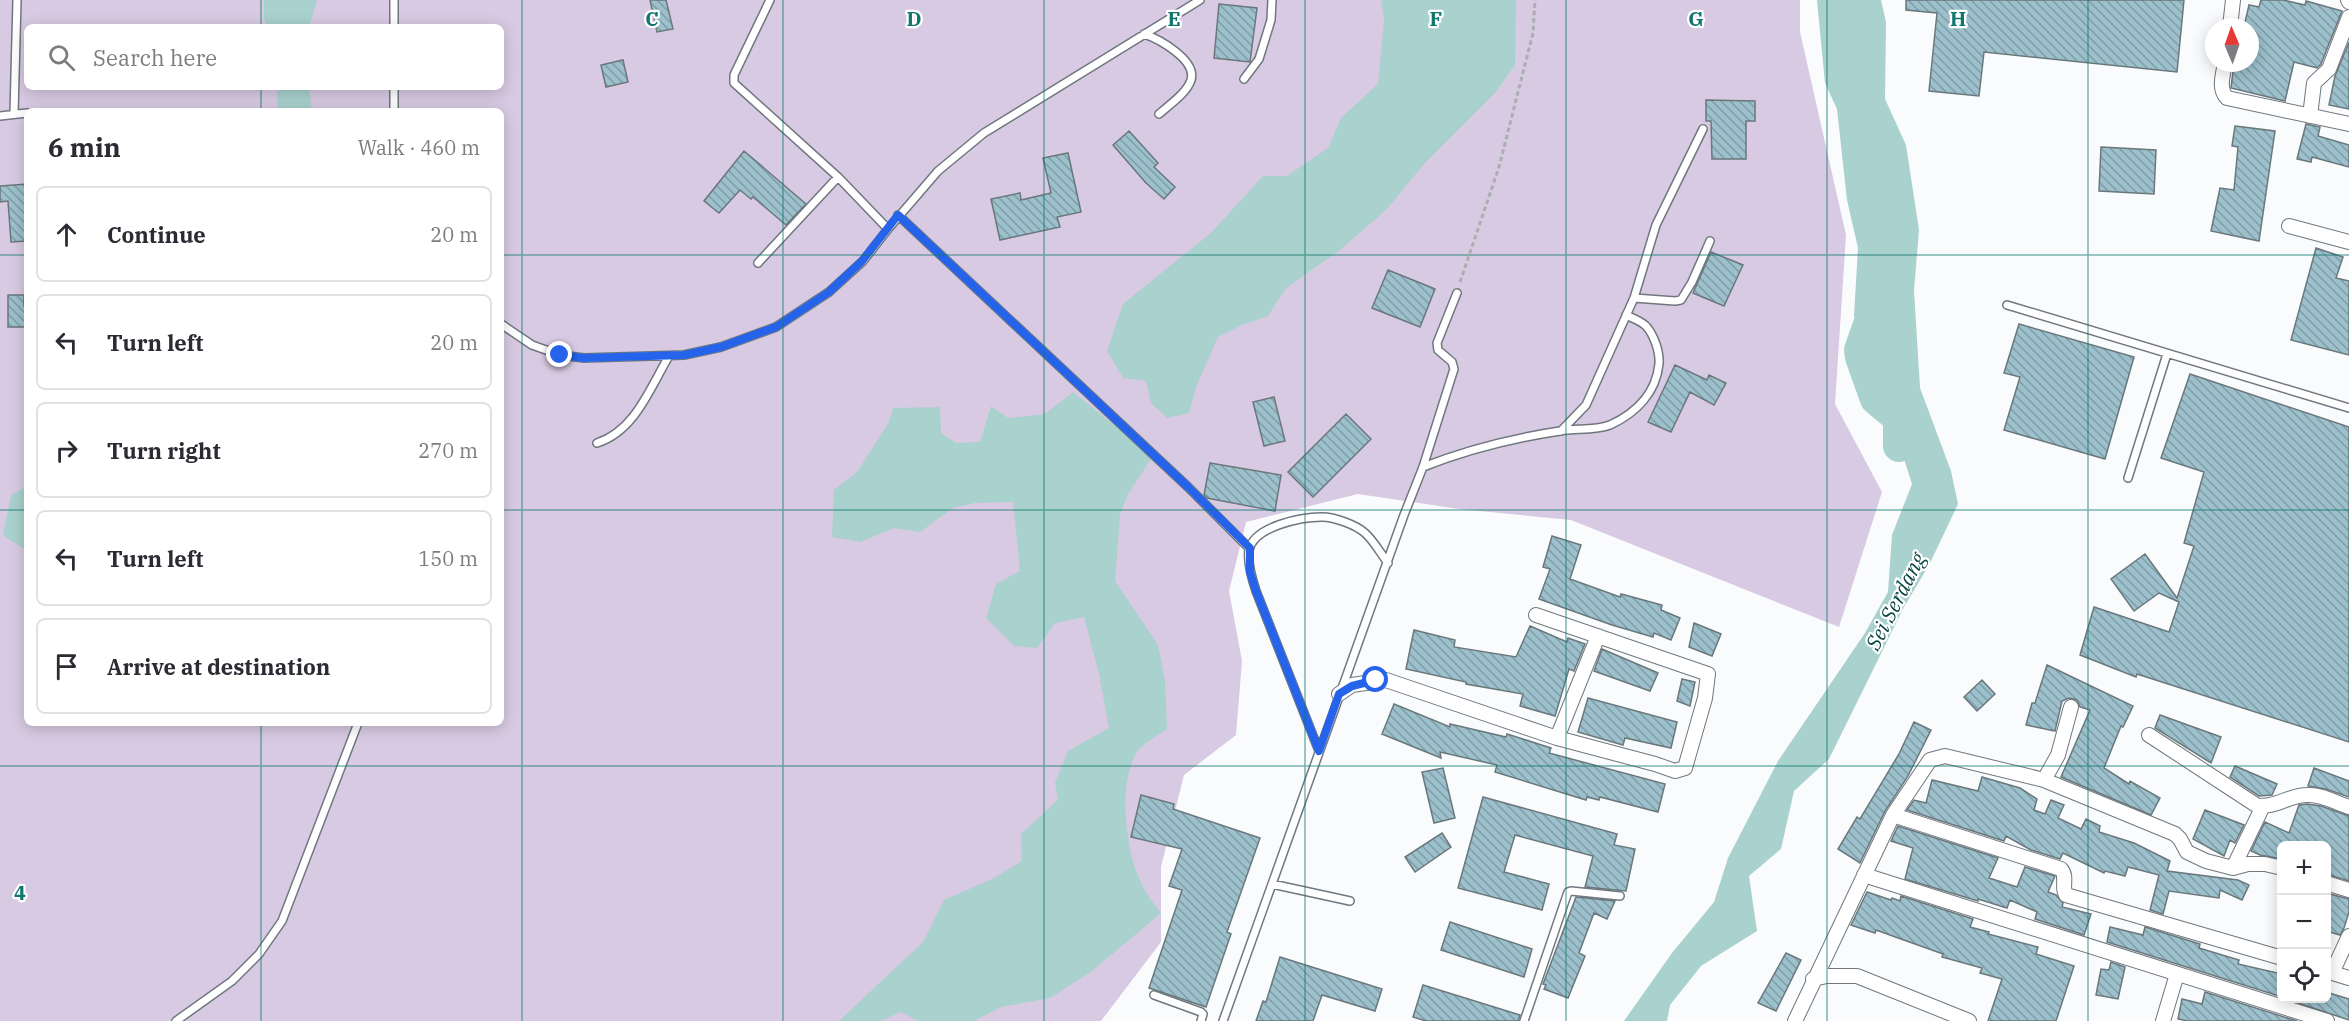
<!DOCTYPE html>
<meta charset="utf-8">
<style>
:root{--surface:#fff;--page:#f7f7f7;--text:#2b2b33;--muted:#7c7c81;--line:#e1e1e2}
body{margin:0;font-family:"IBM Plex Serif",serif;background:var(--page);color:var(--text)}
.controls{position:absolute;right:18px;bottom:18px;display:grid;overflow:hidden;border-radius:9px;box-shadow:0 3px 15px #0003}
.controls button{width:54px;height:54px;display:grid;place-items:center;padding:0;border:0;border-bottom:2px solid var(--line);background:var(--surface);color:var(--text);font:30px sans-serif}
.compass{position:absolute;left:2205px;top:18px;width:54px;height:54px;border-radius:50%;background:var(--surface);box-shadow:0 3px 15px #0003;rotate:358deg}
.stop{position:absolute;width:18px;height:18px;margin:-14px;border:4px solid #2563eb;border-radius:50%;background:#fff}
.stop.end{background:#2563eb;border-color:#fff;box-shadow:0 2px 6px #0008}
.list{margin:0;padding:0;list-style:none}
h2{display:flex;justify-content:space-between;align-items:center;height:78px;margin:0;padding:0 24px;font-size:26px}
h2 small{font-size:20px;font-weight:400;color:var(--muted)}
.list li{display:grid;grid-template-columns:39px 1fr auto;gap:18px;align-items:center;box-sizing:border-box;height:96px;margin:0 12px 12px;padding:0 12px;border:2px solid var(--line);border-radius:9px}
.list b{display:block;font-size:22px;white-space:nowrap}
.list em{font-size:20px;font-style:normal;color:var(--muted)}
.icon{flex:none;width:33px;height:33px;fill:none;stroke:currentColor;stroke-width:2;stroke-linecap:round;stroke-linejoin:round}
.map{position:relative;flex:none;width:2349px;height:1021px;overflow:hidden}
.search{position:absolute;background:var(--surface);box-shadow:0 3px 15px #0003;left:24px;top:24px;width:480px;height:66px;display:flex;align-items:center;gap:15px;box-sizing:border-box;padding:0 21px;border-radius:9px;color:var(--muted);font-size:22px}
.panel{position:absolute;background:var(--surface);box-shadow:0 3px 15px #0003;left:24px;top:108px;width:480px;height:618px;border-radius:9px}
.map>svg:first-child{display:block}
</style>
<div class="map">
<svg width="2349" height="1021" viewBox="0 0 2349 1021">
<defs>
<pattern id="building-back-hatch" width="6" height="6" patternUnits="userSpaceOnUse" patternTransform="scale(1.5)"><rect width="6" height="6" fill="#9cc1cd"/><path d="M-1 5l2 2M0 0l6 6M5-1l2 2" fill="none" stroke="#7f9da6"/></pattern>
</defs>
<rect width="100%" height="100%" fill="#f9fbfd"/>
<path fill="#d8cae2" fill-rule="evenodd" d="M0,0H1800V32L1846,235L1835,404L1882,492L1839,627L1571,520L1459,509L1358,494L1246,522L1229,591L1242,661L1236,735L1184,775L1161,867V942L1101,1021H0ZM27,27H501V87H27ZM27,111H501V723H27Z"/>
<path fill="#a9d1cd" d="M264,0H317L309,27H267L264,18Z
M1381,0H1516L1515,65L1495,93L1423,165L1387,209L1340,250L1286,288L1268,316L1242,325L1218,337L1196,387L1189,413L1167,418L1151,403L1146,381L1123,378L1107,351L1123,304L1211,233L1263,176H1287L1328,148L1341,118L1378,84L1384,20Z
M1817,0H1881L1886,22L1885,99L1906,145L1919,230L1914,290L1920,388L1951,471L1958,504L1930,563L1904,607L1829,759L1794,791L1781,849L1749,876L1757,931L1701,966L1670,1005L1667,1021H1624L1672,953L1714,902L1728,858L1778,761L1865,633L1888,592L1892,535L1912,484L1869,350L1854,316L1858,248L1847,200L1837,109L1825,83Z
M277,87H309L312,111H278Z
M1073,392L1153,456L1128,494L1120,515L1115,581L1158,645L1165,682L1167,729C1159,735 1147,741 1140,748C1117,776 1125,847 1139,878C1144,891 1153,903 1161,913L1092,971L1050,998L1001,1007L974,1021H918L901,1012L881,1021H839L923,942L944,900L992,879L1022,861L1021,834L1058,800L1055,783L1068,751L1109,728L1099,674L1084,617L1055,623L1037,648L1014,646L986,618L996,584L1020,571L1013,502L975,503L953,508L920,532L894,528L860,542L832,537L834,490L857,472L889,422L893,408L940,407L941,433L956,443L980,442L991,406L1008,418L1045,414Z
M27,486V549H24L3,535L11,495Z"/>
<g fill="none" stroke-linecap="round" stroke-linejoin="round">
<path stroke="#a9d1cd" stroke-width="32" d="M1878,299L1860,350L1861,357L1876,399L1899,418V446"/>
</g>
<path fill="url(#building-back-hatch)" stroke="#6a777b" stroke-width="1.5" d="M650,0H666L673,29L657,32Z
M1906,0H2184L2177,72L1984,52L1979,96L1929,91L1937,13L1906,10Z
M2261,0H2283L2305,5L2306,1L2342,11L2321,64L2317,68L2294,62L2285,101L2231,88L2234,63H2250V27H2244L2249,5L2259,7Z
M1219,4L1257,8L1250,62L1214,58Z
M2349,42V109L2329,105L2335,76Z
M623,60L628,82L606,87L601,65Z
M1706,100L1755,101V121H1746V159H1712L1711,121H1706Z
M2306,124L2320,127L2318,136L2349,145V167L2312,157L2311,162L2297,159Z
M2235,126L2275,131L2259,241L2211,231L2220,188L2234,190L2238,147L2232,146Z
M1129,131L1158,163L1154,167L1175,187L1164,199L1146,183L1113,145Z
M2101,147L2156,150L2154,194L2099,191Z
M744,151L806,204L786,225L753,197L751,199L740,190L719,213L704,201Z
M1068,153L1081,212L1057,217L1060,227L1000,240L991,199L1020,193L1021,200L1051,193L1043,158Z
M27,184V241L11,242L8,201L0,202V186Z
M2316,248L2343,257L2336,278L2349,281V355L2291,340Z
M1711,252L1743,265L1724,306L1693,293Z
M1388,270L1435,289L1420,327L1372,308Z
M8,295H24V306H27V327H8Z
M2019,324L2134,357L2105,459L2004,430L2020,377L2004,373Z
M1675,365L1707,380L1709,375L1726,383L1714,405L1690,392L1671,432L1648,422Z
M2190,374L2349,427V742L2137,674L2136,677L2080,655L2094,607L2169,632L2179,602L2159,593L2134,611L2111,579L2145,554L2177,598L2194,546L2184,543L2204,472L2161,458Z
M1274,397L1285,441L1264,446L1253,402Z
M1346,414L1371,439L1313,497L1288,472Z
M1210,463L1281,475L1275,511L1207,498L1204,495Z
M1552,536L1581,545L1570,579L1620,597L1621,594L1662,605L1661,610L1680,618L1671,640L1654,633L1653,637L1612,625L1539,599L1550,569L1543,567Z
M1694,623L1721,634L1712,656L1689,647Z
M1530,626L1567,642L1568,638L1585,644L1574,671L1569,669L1555,716L1520,706L1523,694L1466,684V682L1406,669L1414,630L1455,640L1454,647L1516,657Z
M1602,649L1658,673L1650,691L1594,671Z
M2047,665L2133,706L2123,727L2121,726L2104,768L2129,784L2130,781L2160,798L2151,815L2061,777L2090,710L2080,707L2077,700L2069,698L2062,701L2055,731L2026,725L2032,703H2035Z
M1682,679L1695,682L1690,706L1677,701Z
M1982,680L1995,694L1977,711L1964,697Z
M1588,698L1677,722L1671,748L1625,738L1623,745L1578,732Z
M1394,704L1450,727V724L1506,737L1507,734L1551,748L1549,753L1665,784L1658,812L1600,797L1599,800L1587,797L1586,800L1495,772L1497,765L1440,752L1441,758L1382,734Z
M2160,715L2221,737L2211,763L2155,728Z
M1914,722L1931,730L1908,776L1885,811L1860,863L1838,849L1857,817L1860,819L1899,754Z
M2235,766L2277,784L2272,795L2259,796L2230,777Z
M1443,768L1455,818L1434,823L1422,772Z
M2314,768L2349,781V797L2326,789L2308,786Z
M1982,777L2020,788L2037,799L2034,810L2045,814L2051,800L2064,805L2058,818L2081,829L2086,819L2100,826L2099,832L2134,843L2170,861L2167,871L2238,880L2249,885L2242,900L2220,890L2219,898L2169,891L2163,914L2150,910L2159,875L2128,867L2125,876L2105,871L2104,873L2063,853L2060,859L2031,850L2006,836L2004,841L1907,810L1914,800L1926,803L1932,780L1978,791Z
M1141,795L1174,804L1173,809L1260,838L1227,932L1231,934L1206,1007L1149,988L1182,890L1169,886L1182,849L1131,837Z
M1483,797L1617,834L1614,845L1635,849L1626,891L1585,887L1593,856L1515,835L1504,872L1549,884L1542,910L1458,888Z
M2307,804L2321,806L2349,816V881L2326,874V846H2282V859L2260,855L2251,851L2265,822L2289,833L2299,805Z
M2205,810L2244,825L2235,843L2230,840L2224,856L2193,839Z
M1898,826L1998,858L1989,878L2017,887L2025,867L2055,876L2048,892L2056,895L2063,903L2062,907L2091,914L2084,935L2035,919L2037,912L2010,900L2007,908L1978,899V901L1905,879L1913,848L1891,841Z
M1442,833L1451,847L1415,872L1405,857Z
M1867,892L1891,900L1892,898L1900,901L1901,896L1973,919L1970,927L1989,932L1988,934L2038,947L2036,954L2074,966L2056,1021H1988L2002,979L1980,973L1982,968L1942,957L1943,954L1876,930L1875,933L1851,925Z
M2326,893L2349,899V912L2344,928L2340,935L2326,931Z
M1576,897L1615,901L1607,919L1594,913L1579,953L1585,956L1568,998L1544,989L1546,985L1543,984Z
M1450,922L1532,949L1524,977L1441,950Z
M2110,927L2143,935L2145,927L2200,944L2199,948L2239,960L2238,964L2282,974V997L2107,942Z
M1786,953L1801,960L1776,1011L1758,1003Z
M1280,957L1382,989L1375,1011L1322,995L1313,1021H1256L1263,1001L1266,1002Z
M2111,962L2125,967L2118,999L2096,995L2101,969L2109,970Z
M1423,985L1520,1015L1518,1021H1426L1413,1017Z
M2205,992L2297,1021H2188L2178,1019L2182,999L2202,1004Z
M2326,992L2349,999V1020L2286,999H2326Z"/>
<g fill="none" stroke-linecap="round" stroke-linejoin="round">
<defs>
<path id="service" d="M394,0V27
M770,0L734,75V83L838,177
M1144,34C1159,39 1197,60 1191,80C1187,93 1169,105 1159,114
M1244,79L1259,59L1271,20L1272,0
M394,87V111
M14,113L17,0
M0,116L27,113
M898,215L1188,487L1249,548
M888,229L938,171L984,133L1200,0
M1634,298L1675,301L1681,300L1692,282L1710,241
M2007,305L2349,408
M501,324L532,345L560,355L584,358L684,355L721,347L776,327L829,292L863,261L888,229L838,177L758,263
M1561,431L1586,405L1634,298L1656,225L1703,129
M597,443C635,431 650,388 669,356
M1423,467C1466,450 1514,438 1560,431C1576,428 1594,431 1610,425C1636,413 1656,393 1659,364C1660,352 1654,335 1646,326C1641,321 1632,318 1626,315
M2128,478L2167,354
M1319,751L1256,591C1252,579 1247,563 1249,550C1254,526 1302,517 1322,517C1335,517 1356,525 1365,533C1374,541 1381,554 1388,563
M1272,884L1350,901
M1154,995L1201,1012L1203,1014L1201,1021
M176,1021L232,981L259,954L282,921L358,723
M1223,1021L1404,515L1423,467L1454,369L1452,362L1438,350L1437,343L1457,293
M1524,1021L1568,892L1571,891L1620,896"/>
<path id="minor" d="M2348,0L2349,2
M2230,27L2233,0
M2225,63C2223,75 2218,89 2227,98L2349,124
M2310,116L2314,83L2329,69L2349,17
M2289,226L2349,242
M1339,694L1352,685L1386,680L1557,738L1655,764L1675,771L1685,768L1705,698L1708,674L1536,615
M2149,735L2256,805C2274,809 2289,795 2307,795C2322,794 2336,803 2349,807
M1557,738L1598,636
M2044,780L2058,755L2071,707
M1893,815L2061,869C2068,877 2061,887 2066,895L2282,958
M2233,868L2263,806
M1864,875L2327,1021
M2326,883L2349,890
M2326,971L2349,978
M2332,973L2349,936
M1813,979L1827,976H1857L1969,1021
M1795,1021L1893,815L1930,760L1945,756L2044,780L2175,834L2180,839L2187,852L2206,861L2233,868L2248,864H2265L2282,868
M2163,1021L2177,974"/>
</defs>
<use href="#service" stroke="#6f777f" stroke-width="10"/>
<use href="#minor" stroke="#6f777f" stroke-width="16"/>
<path stroke="#abaeb0" stroke-width="3" stroke-dasharray="4.5 3" stroke-linecap="butt" d="M1460,282L1499,167L1533,33L1535,0"/>
<use href="#service" stroke="#fff" stroke-width="7"/>
<use href="#minor" stroke="#fff" stroke-width="14"/>
</g>
<g fill="none" stroke-linecap="round" stroke-linejoin="round">
<path stroke="#2563eb" stroke-width="8" d="M560,355L584,358L684,355L721,347L776,327L829,292L862,261L898,215L1188,487L1250,548V572L1256,591L1319,751L1339,694L1352,686L1376,680"/>
</g>
<path fill="none" stroke="#0f766e" stroke-width="1.5" stroke-opacity="0.55" d="M261,0V27M522,0V1021M783,0V1021M1044,0V1021M1305,0V1021M1566,0V1021M1827,0V1021M2088,0V1021M261,87V111M0,255H27M501,255H2349M0,510H27M501,510H2349M261,723V1021M0,766H2349"/>
<g text-anchor="middle" dominant-baseline="central" stroke-width="4.5" stroke-linejoin="round" paint-order="stroke">
<g font-size="21" font-style="italic" fill="#0b4844" stroke="#fff">
<text transform="translate(1895 601) rotate(-63)">Sei Serdang</text>
</g>
</g>
<g font-size="20" text-anchor="middle" font-weight="bold" fill="#0f766e" stroke="#fff" stroke-width="4.5" stroke-linejoin="round" paint-order="stroke">
<text x="652" y="26">C</text>
<text x="914" y="26">D</text>
<text x="1174" y="26">E</text>
<text x="1436" y="26">F</text>
<text x="1696" y="26">G</text>
<text x="1958" y="26">H</text>
<text x="20" y="900">4</text>
</g>
</svg>
<div class="controls">
<button>+</button>
<button>−</button>
<button><svg class="icon" aria-label="locate" viewBox="0 0 24 24"><circle cx="12" cy="12" r="6"/><path d="M12 2v4M12 18v4M2 12h4M18 12h4"/></svg></button>
</div>
<svg class="compass" viewBox="-18 -18 36 36"><path d="M0-13l5 13h-10z" fill="#e53935"/><path d="M0 13l5-13h-10z" fill="#7c7c81"/></svg>
<div class="stop" style="left:1376px;top:680px"></div>
<div class="stop end" style="left:560px;top:355px"></div>
<div class="search"><svg class="icon" aria-label="search" viewBox="0 0 24 24"><circle cx="10" cy="10" r="6"/><path d="M15 15l6 6"/></svg>Search here</div>
<section class="panel">
<h2>6 min<small>Walk · 460 m</small></h2>
<ul class="list">
<li><svg class="icon" aria-label="ahead" viewBox="0 0 24 24"><path d="M12 20V5M6 11l6-6 6 6"/></svg><div><b>Continue</b></div><em>20 m</em></li>
<li><svg class="icon" aria-label="left" viewBox="0 0 24 24"><path d="M17 20v-9H6M10 6l-5 5 5 5"/></svg><div><b>Turn left</b></div><em>20 m</em></li>
<li><svg class="icon" aria-label="right" viewBox="0 0 24 24"><path d="M7 20v-9h11M14 6l5 5-5 5"/></svg><div><b>Turn right</b></div><em>270 m</em></li>
<li><svg class="icon" aria-label="left" viewBox="0 0 24 24"><path d="M17 20v-9H6M10 6l-5 5 5 5"/></svg><div><b>Turn left</b></div><em>150 m</em></li>
<li><svg class="icon" aria-label="arrive" viewBox="0 0 24 24"><path d="M6 21V4h12l-3 4 3 4H6"/></svg><div><b>Arrive at destination</b></div></li>
</ul>
</section>
</div>
